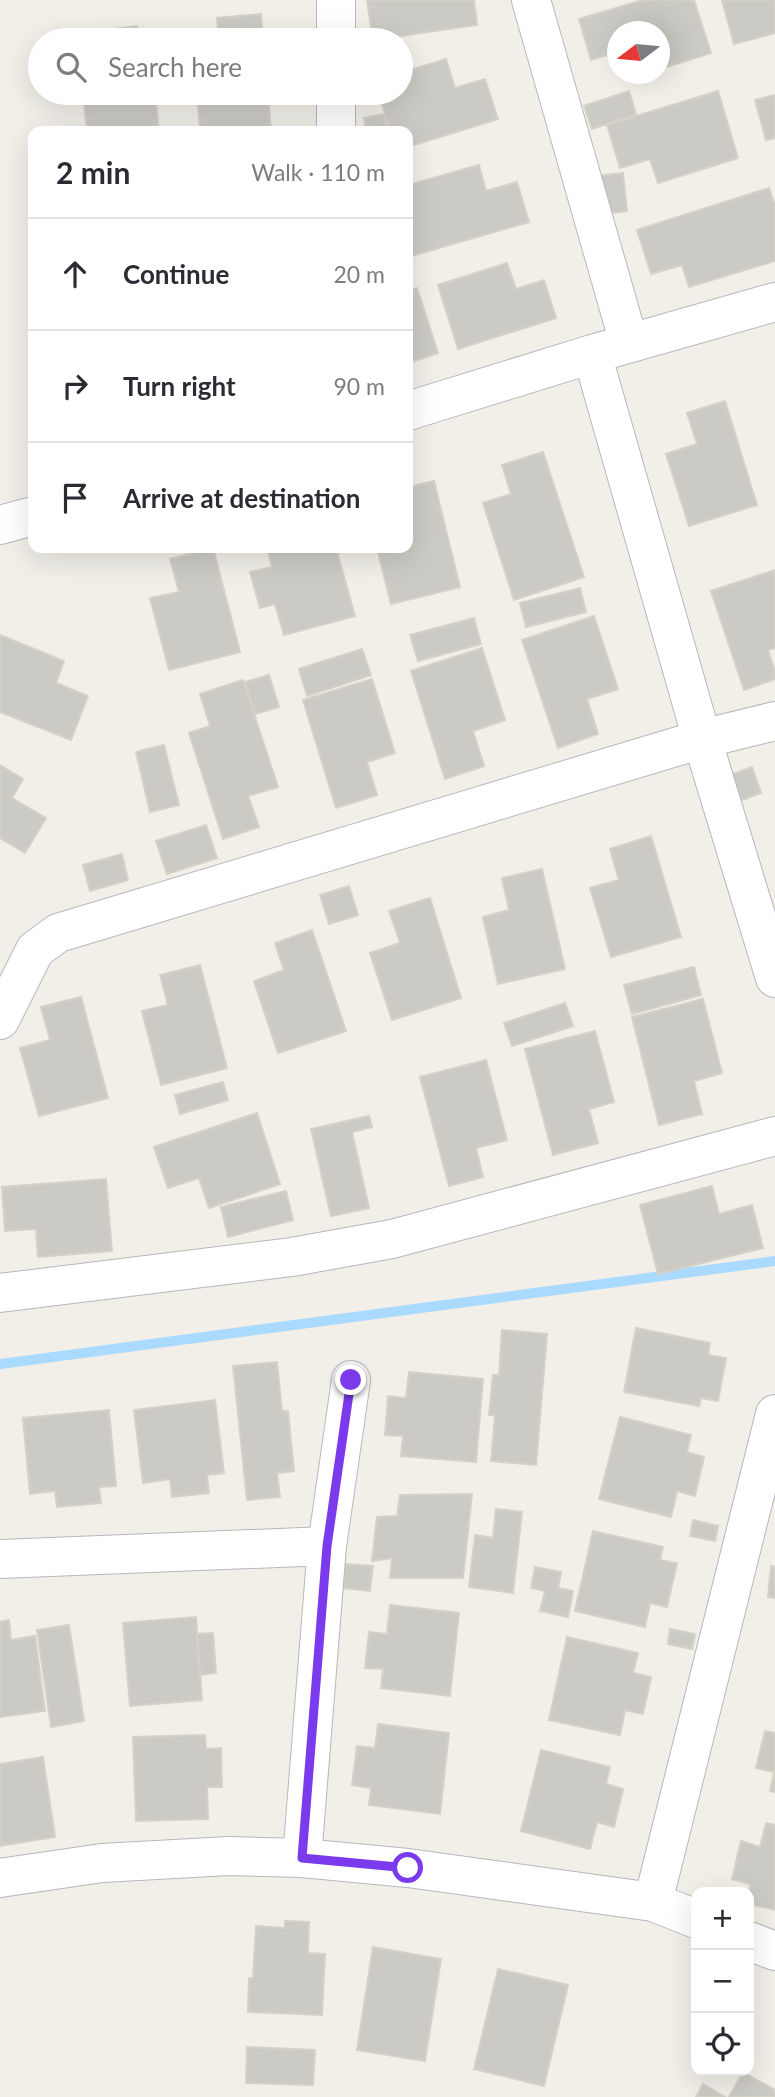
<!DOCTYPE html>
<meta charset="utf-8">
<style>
:root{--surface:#fff;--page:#f7f7f7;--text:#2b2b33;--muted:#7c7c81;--line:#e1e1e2}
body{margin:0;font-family:Lato,sans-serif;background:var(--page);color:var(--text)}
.controls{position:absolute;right:21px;bottom:21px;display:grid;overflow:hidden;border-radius:14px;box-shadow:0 7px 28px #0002}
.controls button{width:63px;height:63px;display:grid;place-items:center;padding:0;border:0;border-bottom:2px solid var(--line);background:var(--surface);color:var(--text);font:35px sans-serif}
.compass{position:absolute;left:607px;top:21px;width:63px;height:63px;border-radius:50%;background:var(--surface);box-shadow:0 7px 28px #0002;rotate:254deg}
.stop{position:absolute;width:21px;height:21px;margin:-16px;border:5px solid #7c3aed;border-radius:50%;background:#fff}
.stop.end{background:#7c3aed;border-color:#fff;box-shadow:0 2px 7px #0008}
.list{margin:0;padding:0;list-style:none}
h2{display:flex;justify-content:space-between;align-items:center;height:91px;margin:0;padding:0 28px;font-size:30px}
h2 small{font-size:23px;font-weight:400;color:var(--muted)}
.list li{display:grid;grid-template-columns:46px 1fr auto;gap:21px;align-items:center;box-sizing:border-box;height:112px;padding:0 28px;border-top:2px solid var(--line)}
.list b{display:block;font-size:26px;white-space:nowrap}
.list em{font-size:23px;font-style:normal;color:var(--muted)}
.icon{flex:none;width:38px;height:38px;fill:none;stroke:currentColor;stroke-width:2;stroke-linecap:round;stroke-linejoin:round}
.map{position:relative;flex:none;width:775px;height:2097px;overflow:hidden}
.search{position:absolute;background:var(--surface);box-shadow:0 7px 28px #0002;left:28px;top:28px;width:385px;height:77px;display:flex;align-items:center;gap:18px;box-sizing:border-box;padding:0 24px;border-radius:38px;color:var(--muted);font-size:26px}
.panel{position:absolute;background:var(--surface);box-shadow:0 7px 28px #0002;left:28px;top:126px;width:385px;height:427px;border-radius:14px}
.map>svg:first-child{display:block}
</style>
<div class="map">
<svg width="775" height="2097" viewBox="0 0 775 2097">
<rect width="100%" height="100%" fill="#f1efe8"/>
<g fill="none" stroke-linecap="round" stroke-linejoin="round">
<path stroke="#aadaff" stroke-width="10" d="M0,1364L775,1261"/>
</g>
<path fill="#cccac5" stroke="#d6d1c6" stroke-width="2" d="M367,0H474L477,25L373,40Z
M643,0H694L711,53L660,69V32H618V52L591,60L579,19Z
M722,0H775V33L734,44Z
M261,14L263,40H219L217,18Z
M137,26L139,40H105L104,30Z
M446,59L455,88L485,79L498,119L408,147V131H390L379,93H401V73Z
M629,91L636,114L592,129L584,106Z
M718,91L738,158L658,183L650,159L620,168L607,125Z
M83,93H155L159,131H87Z
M197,93H268L271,131H219V128L200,129Z
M775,95V138L766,140L755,100Z
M384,114L388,131H366L364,118Z
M479,165L486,191L517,182L529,222L408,257V185Z
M623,173L627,211L601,214L597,176Z
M769,188L775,206V261L689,287L682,265L651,274L637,230Z
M507,263L516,289L544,280L556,318L458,349L438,285Z
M417,288L438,353L408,363V291Z
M725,401L757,505L689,526L666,454L697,444L687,413Z
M543,452L584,577L514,600L483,503L511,494L502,465Z
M434,481L460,587L391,604L377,548H408V487Z
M213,548L240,652L169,670L150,598L179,592L170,559Z
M267,548H336L355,616L284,635L275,604L260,608L250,572L272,567Z
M775,570V648L768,650L775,672V679L744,690L711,591Z
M580,588L586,612L526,627L520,603Z
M594,616L618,689L587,699L598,734L558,748L522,640Z
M474,618L481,644L418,661L410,635Z
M0,635L64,661L56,683L88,696L71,740L0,712Z
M482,648L505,720L473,731L484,766L445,779L411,671Z
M362,649L371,675L307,696L299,669Z
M269,675L279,707L255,714L245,682Z
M372,679L395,753L367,762L377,795L336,808L303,700Z
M243,680L278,787L248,796L259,827L223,839L189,733L210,726L200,694Z
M164,745L179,805L150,812L136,752Z
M0,765L23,779L12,798L46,818L25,853L0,838Z
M752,767L761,793L737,802L727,776Z
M206,825L217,858L167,874L156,841Z
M651,836L681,937L611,957L590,888L619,880L610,849Z
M122,854L128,880L90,891L83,865Z
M542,869L565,969L498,984L483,917L509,910L502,878Z
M349,886L358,915L329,924L320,895Z
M430,898L461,998L392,1020L370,953L400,943L389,911Z
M312,930L346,1031L278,1053L254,981L284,970L275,943Z
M200,965L227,1068L161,1085L142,1011L168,1005L160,975Z
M694,967L701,995L632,1014L624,985Z
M81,997L108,1098L39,1116L20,1048L50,1040L41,1007Z
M703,999L722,1073L694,1081L702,1114L659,1125L632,1017Z
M565,1003L573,1026L512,1046L504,1023Z
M595,1031L614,1102L589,1109L598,1143L553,1155L525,1049Z
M486,1060L507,1140L476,1148L483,1177L449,1186L420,1077Z
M223,1082L228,1100L180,1114L175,1095Z
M257,1113L280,1184L209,1208L199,1178L168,1188L154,1147Z
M369,1116L372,1127L352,1132L369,1208L331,1216L311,1129Z
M106,1179L112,1251L38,1257L36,1229L5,1231L2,1187Z
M712,1186L719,1214L752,1205L763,1248L658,1274L640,1205Z
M286,1191L293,1220L228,1237L221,1207Z
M636,1328L710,1343L708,1355L726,1358L718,1401L701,1398L699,1406L624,1392Z
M502,1330L547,1334L536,1465L491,1461L495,1415H489L493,1375H499Z
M277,1362L282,1411H288L294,1471L277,1473L280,1497L247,1500L233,1366Z
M409,1372L483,1379L476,1462L401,1456L403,1436L385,1435L388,1396L406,1398Z
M215,1400L224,1473L207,1475L209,1493L172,1497L170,1479L143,1483L134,1410Z
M109,1410L116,1486L99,1487L101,1503L57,1507L55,1491L30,1494L23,1418Z
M620,1417L691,1435L687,1452L704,1457L695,1496L677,1491L671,1517L599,1499Z
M472,1494L463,1578H390L392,1558L372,1561L377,1517L397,1516L400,1495Z
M496,1509L522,1512L513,1593L469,1587L475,1535L493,1538Z
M693,1520L718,1526L715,1541L690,1536Z
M593,1531L663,1547L660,1560L677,1563L667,1607L650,1603L645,1627L575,1611Z
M345,1564L373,1566L370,1591L343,1588Z
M771,1566L775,1567V1598L768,1597Z
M535,1567L561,1572L558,1588L573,1591L568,1617L540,1611L545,1591L531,1588Z
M390,1605L459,1613L450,1696L381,1688L383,1669L365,1668L369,1632L387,1634Z
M196,1617L202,1700L130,1706L123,1623Z
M9,1620L11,1640L35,1636L45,1711L0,1717V1622Z
M69,1625L84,1721L51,1727L37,1630Z
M670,1629L695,1634L692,1649L668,1644Z
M213,1633L216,1673L200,1675L197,1634Z
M567,1637L638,1653L633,1673L651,1677L643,1714L625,1710L620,1735L549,1720Z
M378,1724L449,1733L440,1814L369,1805L371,1788L352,1785L357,1746L375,1748Z
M765,1731L775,1733V1792L770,1791L774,1772L756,1768Z
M205,1735L206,1749L221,1748L222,1787H207L208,1819L136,1821L133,1737Z
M541,1750L610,1767L606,1784L623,1789L614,1827L597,1822L590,1849L521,1831Z
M43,1757L55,1837L0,1846V1764Z
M766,1823L775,1825V1910L749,1904L750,1884L732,1879L741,1841L760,1847Z
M285,1921L309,1922L308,1953L325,1954L322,2015L248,2012L249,1978H253L256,1926L285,1928Z
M373,1947L441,1959L425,2061L357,2050Z
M498,1969L568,1985L544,2086L474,2069Z
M247,2047L315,2050L313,2085L246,2083Z
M743,2072L775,2090V2097H729Z
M703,2084L725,2097H696Z"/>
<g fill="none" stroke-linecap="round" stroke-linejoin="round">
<defs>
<path id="street" d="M336,0V40
M531,0L629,343
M336,93V131
M592,354L702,739L775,978
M408,411L592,354L775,302
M0,525L33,516
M0,1020L35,950L58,933L702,739L775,721
M0,1293L292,1257L392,1239L775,1136
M0,1559L327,1546
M302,1858L327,1546L351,1380
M0,1878L102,1863L229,1856L302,1858L408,1868L653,1902L696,1919
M653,1902L775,1414
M749,1941L775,1951"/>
</defs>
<use href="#street" stroke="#b5b8bc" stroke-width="40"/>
<use href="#street" stroke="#fff" stroke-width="38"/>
</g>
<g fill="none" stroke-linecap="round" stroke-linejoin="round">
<path stroke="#7c3aed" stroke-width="9" d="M351,1380L327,1546L302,1858L408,1868"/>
</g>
</svg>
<div class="controls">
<button>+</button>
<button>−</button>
<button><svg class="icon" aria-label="locate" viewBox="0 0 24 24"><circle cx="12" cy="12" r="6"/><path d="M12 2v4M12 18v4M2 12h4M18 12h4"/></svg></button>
</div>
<svg class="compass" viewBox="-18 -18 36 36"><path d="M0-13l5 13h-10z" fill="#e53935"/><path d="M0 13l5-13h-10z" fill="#7c7c81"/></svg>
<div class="stop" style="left:408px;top:1868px"></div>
<div class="stop end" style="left:351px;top:1380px"></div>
<div class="search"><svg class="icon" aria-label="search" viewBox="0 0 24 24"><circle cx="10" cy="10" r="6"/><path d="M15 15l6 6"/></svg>Search here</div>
<section class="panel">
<h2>2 min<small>Walk · 110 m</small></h2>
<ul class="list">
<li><svg class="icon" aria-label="ahead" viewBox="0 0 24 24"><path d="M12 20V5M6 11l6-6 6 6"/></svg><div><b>Continue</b></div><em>20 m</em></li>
<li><svg class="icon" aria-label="right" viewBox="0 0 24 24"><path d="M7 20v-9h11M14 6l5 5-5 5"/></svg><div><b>Turn right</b></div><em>90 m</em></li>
<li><svg class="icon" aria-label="arrive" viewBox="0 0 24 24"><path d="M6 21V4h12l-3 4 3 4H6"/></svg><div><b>Arrive at destination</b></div></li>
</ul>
</section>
</div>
